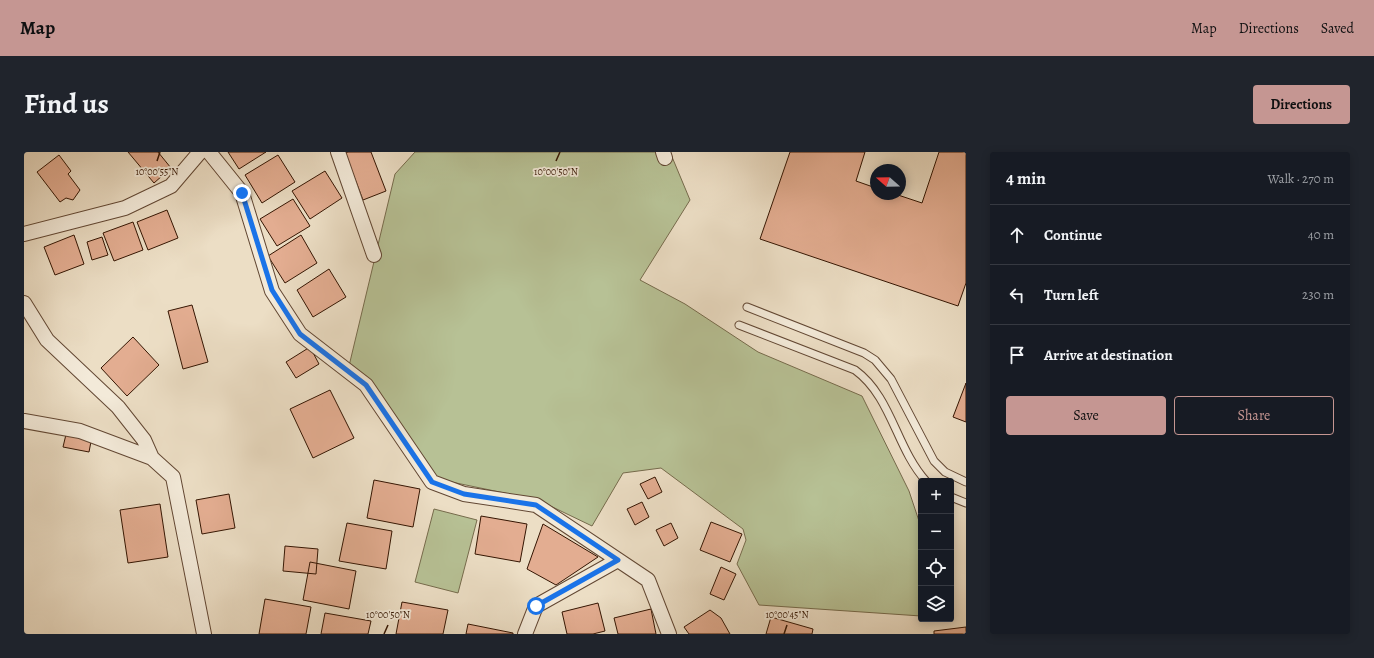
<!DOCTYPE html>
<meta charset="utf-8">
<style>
:root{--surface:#171b24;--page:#20242c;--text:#f1f3f6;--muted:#9ea1a6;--line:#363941;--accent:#c59692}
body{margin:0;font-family:Alegreya,serif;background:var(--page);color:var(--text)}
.controls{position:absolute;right:12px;bottom:12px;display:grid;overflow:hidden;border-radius:4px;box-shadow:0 2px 10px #0003}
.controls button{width:36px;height:36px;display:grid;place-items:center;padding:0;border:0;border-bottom:1px solid var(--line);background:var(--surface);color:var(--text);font:20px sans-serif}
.compass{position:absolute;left:846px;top:12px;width:36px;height:36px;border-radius:50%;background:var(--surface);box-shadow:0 2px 10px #0003;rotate:290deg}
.stop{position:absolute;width:12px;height:12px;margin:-9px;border:3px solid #1a73e8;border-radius:50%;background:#fff}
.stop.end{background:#1a73e8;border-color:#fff;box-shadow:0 1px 4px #0008}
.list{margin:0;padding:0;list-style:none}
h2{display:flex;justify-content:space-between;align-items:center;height:52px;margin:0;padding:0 16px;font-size:17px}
h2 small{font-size:13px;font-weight:400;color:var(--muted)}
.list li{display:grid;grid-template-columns:26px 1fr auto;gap:12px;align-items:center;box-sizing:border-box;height:60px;padding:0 16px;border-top:1px solid var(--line)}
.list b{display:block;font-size:15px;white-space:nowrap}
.list em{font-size:13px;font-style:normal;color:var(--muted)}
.actions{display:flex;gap:8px;padding:12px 16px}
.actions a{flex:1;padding:9px 0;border:1px solid var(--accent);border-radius:4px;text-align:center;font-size:14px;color:var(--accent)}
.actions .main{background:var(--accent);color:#111}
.icon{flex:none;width:22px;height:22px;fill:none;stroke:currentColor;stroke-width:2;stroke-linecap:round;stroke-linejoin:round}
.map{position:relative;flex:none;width:942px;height:482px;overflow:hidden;border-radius:4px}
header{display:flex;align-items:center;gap:24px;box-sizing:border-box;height:56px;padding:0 20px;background:var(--accent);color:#111}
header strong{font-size:19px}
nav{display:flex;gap:22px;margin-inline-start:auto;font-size:14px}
.intro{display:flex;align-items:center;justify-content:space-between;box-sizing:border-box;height:96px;padding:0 24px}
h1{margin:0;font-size:28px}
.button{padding:10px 18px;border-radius:4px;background:var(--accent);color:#111;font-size:14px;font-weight:700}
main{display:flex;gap:24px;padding:0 24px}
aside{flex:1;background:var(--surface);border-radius:4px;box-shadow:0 2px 10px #0003}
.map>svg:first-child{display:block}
</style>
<header>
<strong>Map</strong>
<nav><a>Map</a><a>Directions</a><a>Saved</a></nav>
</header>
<div class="intro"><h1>Find us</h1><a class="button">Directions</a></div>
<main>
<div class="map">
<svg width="942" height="482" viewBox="0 0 942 482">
<rect width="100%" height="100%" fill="#ecdec5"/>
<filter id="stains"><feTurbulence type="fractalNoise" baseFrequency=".005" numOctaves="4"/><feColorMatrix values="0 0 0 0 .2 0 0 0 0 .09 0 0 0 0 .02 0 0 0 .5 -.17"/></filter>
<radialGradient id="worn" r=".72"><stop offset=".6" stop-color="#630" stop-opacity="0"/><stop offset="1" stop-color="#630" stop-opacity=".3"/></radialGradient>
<path fill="#b7c195" stroke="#766b4c" d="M391,0H646L666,48L616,128L661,152L734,200L838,244L885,339L897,375V464L735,453L713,412L722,388L719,377L637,316L599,321L568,374L514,348L413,327L325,214L371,22Z
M410,357L453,368L434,441L391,430Z"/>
<path fill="#e3ad91" stroke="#341502" d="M104,0H134L147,16L130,31Z
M204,0H242L215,17Z
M324,0H347L362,39L339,48L321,1Z
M766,0H841L832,29L852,36V42H871L898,51L915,0H942V131L934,154L736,87Z
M35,3L47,19L44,22L56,38L49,48L42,46L36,50L13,20Z
M254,3L271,30L238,51L221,23Z
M301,19L318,46L286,67L268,39Z
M269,47L286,74L253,94L236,67Z
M143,58L154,86L124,98L113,70Z
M109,70L119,98L90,109L79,81Z
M50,83L60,112L31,123L20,95Z
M277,83L293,111L261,131L244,104Z
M78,85L84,103L68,108L63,90Z
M305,117L322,145L289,165L273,138Z
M168,153L184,210L159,217L144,159Z
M109,185L135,213L103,244L77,216Z
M286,195L295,212L272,226L262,210Z
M942,231V270L929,265Z
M306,238L330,286L289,306L266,257Z
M44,274L69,279L65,300L39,295Z
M631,325L638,340L624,347L616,332Z
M350,328L396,337L389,375L343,366Z
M205,342L211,376L178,382L172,348Z
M618,350L625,365L611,373L603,357Z
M136,352L144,405L104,411L96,358Z
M457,364L503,372L496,410L451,402Z
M687,370L718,382L706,410L676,398Z
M323,371L368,379L362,417L315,409Z
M647,371L654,386L640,394L632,378Z
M519,372L574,405L532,433L503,417Z
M261,394L294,397L292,422L259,419Z
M286,410L332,419L325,457L279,448Z
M697,415L712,422L700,448L686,442Z
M241,447L287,455L282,482H235Z
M378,450L424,458L419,482H372Z
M574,451L581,479L569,482H543L538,460Z
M627,457L632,482H594L590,466Z
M686,458L697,466L706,482H665L660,475Z
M301,461L347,469L344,482H297Z
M747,465L789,477L788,482H742Z
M444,472L489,481V482H442Z
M942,475V482H910V479Z"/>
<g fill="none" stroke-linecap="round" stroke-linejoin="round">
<defs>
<path id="lane" d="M723,155L840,201L851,208L867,227L910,309L921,320L942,330
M715,173L831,218C868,245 872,296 902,329
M927,345L942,351"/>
<path id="street" d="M185,0L218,41L248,139L276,182L342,233L408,330L440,342L512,353L624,428L645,482
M314,0L350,103
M639,0L641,6
M0,82L101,56L147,34L176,0
M0,151L23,188L94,255L120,288L128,306
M0,269L56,279L128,306L149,325L180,482
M501,482L512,454L594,408"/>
</defs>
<use href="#lane" stroke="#624733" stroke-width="9"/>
<use href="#street" stroke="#624733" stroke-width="16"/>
<use href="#lane" stroke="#f3ead9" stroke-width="7"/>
<use href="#street" stroke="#f3ead9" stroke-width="14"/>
</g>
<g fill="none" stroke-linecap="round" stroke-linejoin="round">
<path stroke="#1a73e8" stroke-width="5" d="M218,41L248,138L276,182L342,233L408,330L440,342L512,353L594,408L512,454"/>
</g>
<path fill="none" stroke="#341502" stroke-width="1.5" d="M133,9L136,0M532,9L536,0M360,482L364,473M760,482L763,473"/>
<g font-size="10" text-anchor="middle" fill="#341502" stroke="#f3ead9" stroke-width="3.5" stroke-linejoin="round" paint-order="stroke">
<text x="133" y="23">10°00'55"N</text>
<text x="532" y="23">10°00'50"N</text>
<text x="364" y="466">10°00'50"N</text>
<text x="763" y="466">10°00'45"N</text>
</g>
<rect width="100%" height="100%" filter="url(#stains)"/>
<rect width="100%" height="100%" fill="url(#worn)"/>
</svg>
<div class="controls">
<button>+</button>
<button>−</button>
<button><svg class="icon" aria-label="locate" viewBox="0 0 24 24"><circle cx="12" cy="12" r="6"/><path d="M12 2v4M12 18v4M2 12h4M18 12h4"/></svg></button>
<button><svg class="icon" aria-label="layers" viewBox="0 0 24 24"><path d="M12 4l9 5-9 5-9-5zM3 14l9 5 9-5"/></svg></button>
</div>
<svg class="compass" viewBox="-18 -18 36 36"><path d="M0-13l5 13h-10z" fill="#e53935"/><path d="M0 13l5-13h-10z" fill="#9ea1a6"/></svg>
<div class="stop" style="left:512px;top:454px"></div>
<div class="stop end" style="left:218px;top:41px"></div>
</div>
<aside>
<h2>4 min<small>Walk · 270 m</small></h2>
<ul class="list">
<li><svg class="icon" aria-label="ahead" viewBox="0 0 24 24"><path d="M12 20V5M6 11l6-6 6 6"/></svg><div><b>Continue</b></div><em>40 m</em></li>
<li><svg class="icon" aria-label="left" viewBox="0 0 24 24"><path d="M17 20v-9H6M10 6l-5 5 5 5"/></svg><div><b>Turn left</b></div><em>230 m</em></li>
<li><svg class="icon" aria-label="arrive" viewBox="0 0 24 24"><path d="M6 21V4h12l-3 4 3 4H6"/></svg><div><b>Arrive at destination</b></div></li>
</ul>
<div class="actions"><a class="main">Save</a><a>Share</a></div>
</aside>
</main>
